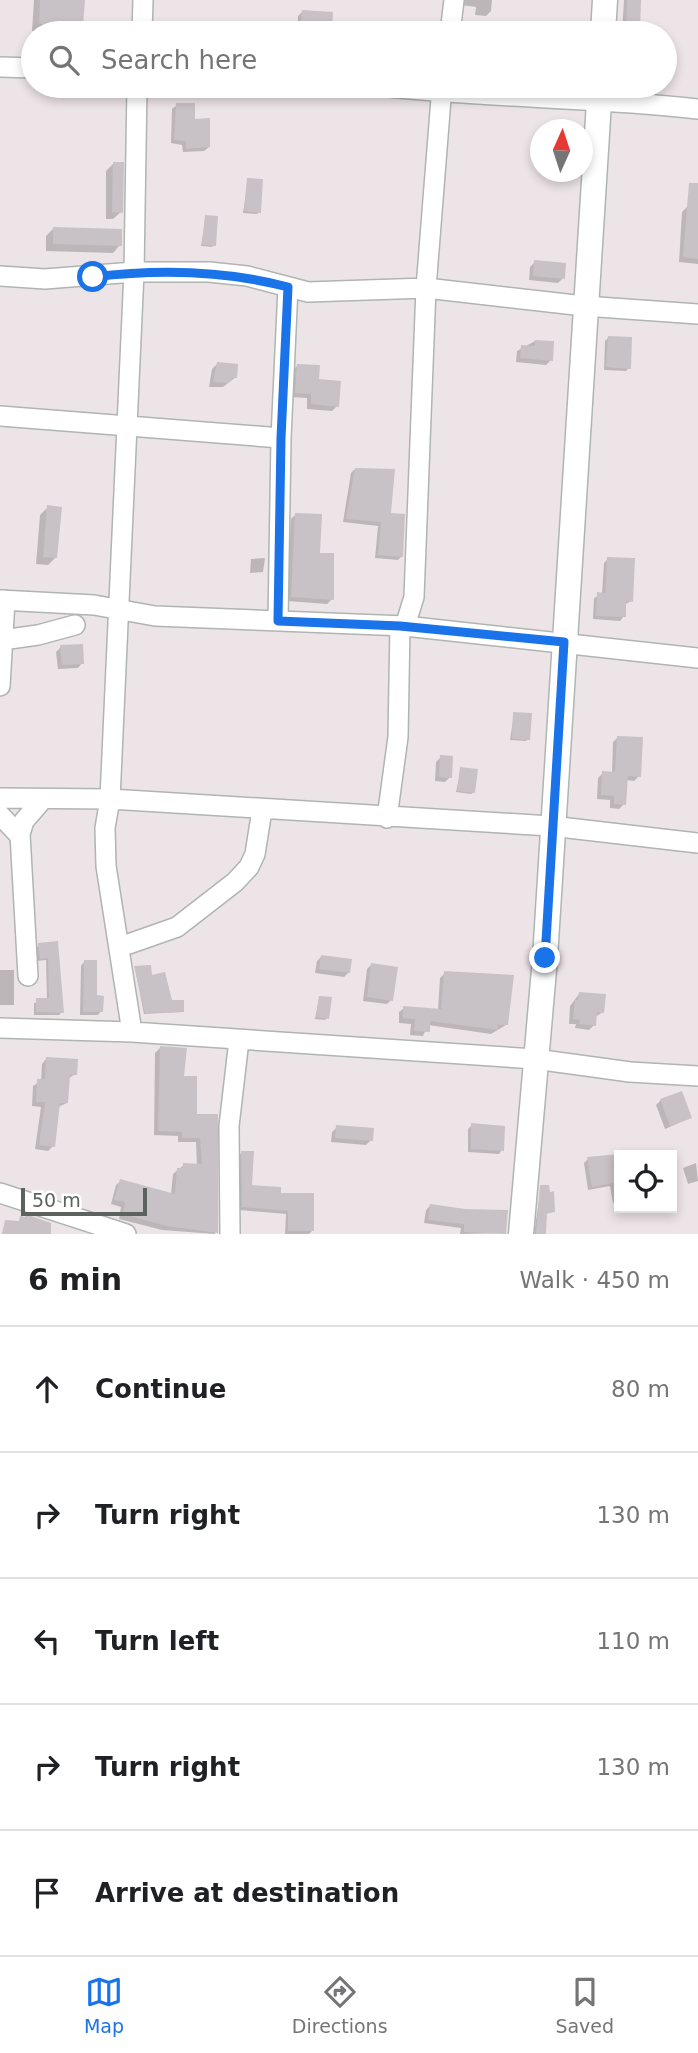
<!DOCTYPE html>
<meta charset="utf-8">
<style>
:root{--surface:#fff;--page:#f2f2f2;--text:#202124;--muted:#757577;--line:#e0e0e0;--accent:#1a73e8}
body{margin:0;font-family:"DejaVu Sans",sans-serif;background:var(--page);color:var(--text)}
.controls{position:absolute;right:21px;bottom:21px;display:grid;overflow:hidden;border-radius:0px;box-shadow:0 4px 10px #0003}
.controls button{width:63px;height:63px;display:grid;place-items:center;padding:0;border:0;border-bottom:2px solid var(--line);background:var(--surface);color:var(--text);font:35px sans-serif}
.compass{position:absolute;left:530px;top:119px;width:63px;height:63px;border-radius:50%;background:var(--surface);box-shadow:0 4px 10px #0003;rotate:3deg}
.scale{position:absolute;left:21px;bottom:18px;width:126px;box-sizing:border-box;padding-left:7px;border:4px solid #5c635e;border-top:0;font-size:19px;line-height:24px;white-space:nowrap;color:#5c635e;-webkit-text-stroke:5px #fff;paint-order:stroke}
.stop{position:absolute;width:21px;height:21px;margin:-16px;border:5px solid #1a73e8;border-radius:50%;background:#fff}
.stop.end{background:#1a73e8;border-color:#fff;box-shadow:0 2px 7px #0008}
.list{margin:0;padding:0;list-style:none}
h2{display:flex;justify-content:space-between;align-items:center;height:91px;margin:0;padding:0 28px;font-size:30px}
h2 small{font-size:23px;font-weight:400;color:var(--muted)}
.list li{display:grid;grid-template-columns:46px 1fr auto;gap:21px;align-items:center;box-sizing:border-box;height:126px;padding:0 28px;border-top:2px solid var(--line)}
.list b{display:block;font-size:26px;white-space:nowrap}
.list em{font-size:23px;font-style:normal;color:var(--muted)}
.icon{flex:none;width:38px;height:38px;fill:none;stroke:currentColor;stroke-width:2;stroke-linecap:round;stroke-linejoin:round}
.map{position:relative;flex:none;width:698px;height:1234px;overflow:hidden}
.search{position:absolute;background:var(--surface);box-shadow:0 4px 10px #0003;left:21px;right:21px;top:21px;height:77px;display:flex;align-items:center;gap:18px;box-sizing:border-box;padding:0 24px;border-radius:38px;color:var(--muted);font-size:26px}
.sheet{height:721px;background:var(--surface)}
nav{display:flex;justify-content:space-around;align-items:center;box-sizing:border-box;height:98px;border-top:2px solid var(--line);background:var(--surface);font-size:19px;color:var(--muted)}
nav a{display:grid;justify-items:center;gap:4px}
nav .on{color:var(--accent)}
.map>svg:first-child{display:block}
</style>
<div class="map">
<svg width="698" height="1234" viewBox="0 0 698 1234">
<rect width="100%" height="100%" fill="#ede4e8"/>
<path fill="#0003" d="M34,0H83L82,26L74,33L32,31Z
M459,0H492L491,11L486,16L475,15L476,7L461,5Z
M624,0H639L638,27L646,28V33H622Z
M302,12L331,14L330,33H297L298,16Z
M177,105L193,120L209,147L204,151L183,152L182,145L171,143L172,109Z
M114,163L121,212L113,219H106V171Z
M248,180L259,212L257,214L243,213Z
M687,207L698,208V264L679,262L682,212Z
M206,217L214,245L212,247L201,246Z
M54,228L120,245L113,253L46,251V236Z
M535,262L563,278L558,283L529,280L530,267Z
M609,337L629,368L626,371L604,370L605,341Z
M535,341L551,360L546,365L516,362L517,351Z
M217,364L236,377L223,387H209L212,369Z
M297,366L317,381L337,406L332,411L307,409V398L291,397L292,371Z
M355,469L389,514L402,556L398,560L375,558L378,526L343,522L351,473Z
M48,507L55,558L48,565L36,564L40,515Z
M296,514L319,555L332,599L327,604L287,601L291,519Z
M265,558L263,572L250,573L251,559Z
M608,559L631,601L624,605V616L620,621L593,619L594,598L602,594L604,563Z
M61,647L82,663L78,668L58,669L56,652Z
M514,714L528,739L526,741L510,740Z
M618,737L639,776L634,781L626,780L624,804L619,809L610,808V800L597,799L598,778L603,773L612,774L613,742Z
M441,757L450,777L445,782L435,781L436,762Z
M461,769L473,793L471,794L456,792Z
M56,943L62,1012L59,1015H34V1003L47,1000L46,960L37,961L36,947Z
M322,956L349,972L344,977L315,973L317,961Z
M84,962L101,1011L98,1015H80L81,966Z
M371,965L391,1000L387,1004L363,1001L367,969Z
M135,968L150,977L182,1012L144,1014Z
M0,970H14V1005H0Z
M445,973L506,1025L491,1034L428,1025L423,1036L410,1035L411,1024L399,1023V1012L404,1008L438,1010L440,978Z
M579,994L603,1012L595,1017L594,1025L589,1030L575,1028L576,1024H569L570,1006Z
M319,998L327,1018L325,1020L315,1019Z
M160,1048L183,1078L196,1115L216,1116L215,1234L162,1230L119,1219L121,1207L111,1204L116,1185L121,1181L171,1194L173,1174L184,1165L197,1166L196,1142H178V1136L154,1135L155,1053Z
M46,1059L75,1074L68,1079L67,1103L58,1107L53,1146L48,1151L35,1149L41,1107L32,1106L33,1086L41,1081L42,1064Z
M661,1100L690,1118L665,1129L656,1105Z
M472,1125L502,1150L499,1154L468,1152V1129Z
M337,1127L371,1140L366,1145L331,1142L332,1132Z
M242,1152L250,1187L279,1195L312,1231L309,1234H285L286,1214L239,1210V1156Z
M619,1156V1202L613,1203L610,1186L588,1190L584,1163L588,1159Z
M696,1163L698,1181L688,1184L683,1168Z
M541,1187L553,1212L545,1214L544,1234H534Z
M430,1206L465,1211L505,1233L460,1234L461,1228L424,1223L426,1210Z"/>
<path fill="#c8c1c5" d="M40,0H85L83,26L39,24Z
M627,0H641L640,33H626Z
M302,10L333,12L332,33L300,32Z
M176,103H195V119L210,118V147L186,149V141L174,140Z
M113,162H124L123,213L112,212Z
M247,178L263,179L261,213L244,211Z
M689,183H698V259L683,257Z
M205,215L218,216L216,246L202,245Z
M53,227L122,229V246L53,244Z
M534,260L566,263L565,279L533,276Z
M608,336L632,337L631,369L606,367Z
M535,340L554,341L553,361L520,358L521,345L534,346Z
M217,362L238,364L237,378H232L229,383L213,382Z
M297,364L320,365L319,379L341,381L339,407L311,404V394L295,393Z
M355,468L395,469L391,513L405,514L403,557L378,555L381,522L346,519Z
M47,505L62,507L57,558L43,557Z
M295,513L322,514L320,553H334V600L291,597Z
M607,557L635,558L633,602L626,601V617L596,616L597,592L605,593Z
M83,644L84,664L62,665L60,645Z
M513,712L532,713L530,740L512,739Z
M617,736L643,737L641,777L628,776L626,805L614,804V796L601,795L602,771L615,772Z
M440,755L453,756L452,778L439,777Z
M460,767L478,769L475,793L457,791Z
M58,941L64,1013L36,1012V998H49L48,958L40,959L38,943Z
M321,955L352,959L350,973L319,969Z
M84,960H97V995L104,996L103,1012H83Z
M371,963L398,967L393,1001L367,997Z
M151,965L152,975L165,972L172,1000H184V1012L145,1013L134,966Z
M444,971L514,975L508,1025H498V1030L430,1021V1032L414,1031L415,1019L403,1018V1006L441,1009Z
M579,992L606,994L604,1013L597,1012L596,1026L579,1024L580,1020L573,1019L575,1000H578Z
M319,996L332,997L329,1019L316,1017Z
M160,1046L187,1048L184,1076H197V1114H218V1233L167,1226L123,1214L125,1202L114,1200L120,1179L175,1194L177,1168H183V1163L202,1164L200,1138H182V1132L158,1131Z
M46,1057L78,1059L77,1075H70L68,1103H60L55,1147L39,1145L45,1102H36L37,1079H45Z
M682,1091L692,1118L670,1126L660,1099Z
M471,1123L505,1126L504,1151L471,1149Z
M336,1125L374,1128L373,1141L335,1138Z
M241,1151H254L252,1185L281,1187V1193H314V1231H288V1211L242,1207Z
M619,1154V1182L592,1187L587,1157Z
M540,1185H549L550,1192L554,1191L555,1212L547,1213L546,1234H536Z
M430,1204L465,1209L508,1210L506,1234L464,1232V1224L428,1220Z
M25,1214L51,1223V1234H2L5,1220L19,1221L20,1216L25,1217Z"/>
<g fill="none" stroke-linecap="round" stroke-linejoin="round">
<defs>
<path id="minor" d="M142,33L143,0
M450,33L454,0
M0,67L33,68
M379,86C485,98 592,97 698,109
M0,276L45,279L134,272H209L247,276L308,292L426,288L584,306L698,314
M0,416L281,438
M0,600L94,605L155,616L405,626L698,658
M278,621L281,438L288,287
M405,626L414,597L426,288L442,86
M2,640L38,635L75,625
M0,686L5,600
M0,798L110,799L551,826L698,843
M0,815L20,836
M387,818L398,737L400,626
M120,947L177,927L235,882L249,867L255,854L262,810
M28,976L20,834L24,821L43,799
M0,1028L132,1032L535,1059L630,1072L698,1076
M132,1032L106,866L105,828L110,799L134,272L137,86
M0,1193L126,1234
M230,1234L229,1126L239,1040"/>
<path id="tertiary" d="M603,33L605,0
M521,1234L545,958L600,86"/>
</defs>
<use href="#minor" stroke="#afb5b1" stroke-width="22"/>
<use href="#tertiary" stroke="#afb5b1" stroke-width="27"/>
<use href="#minor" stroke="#fff" stroke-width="19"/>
<use href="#tertiary" stroke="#fff" stroke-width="24"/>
</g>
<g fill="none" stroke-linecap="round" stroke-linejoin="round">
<path stroke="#1a73e8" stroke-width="9" d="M93,277C159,269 223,270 288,287L281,438L278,621L400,626L564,642L545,958"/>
</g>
</svg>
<div class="controls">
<button><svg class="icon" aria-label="locate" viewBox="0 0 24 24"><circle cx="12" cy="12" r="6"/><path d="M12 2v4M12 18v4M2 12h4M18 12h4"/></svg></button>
</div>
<svg class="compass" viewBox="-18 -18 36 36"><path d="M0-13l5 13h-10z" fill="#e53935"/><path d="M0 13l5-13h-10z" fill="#757577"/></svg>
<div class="scale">50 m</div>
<div class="stop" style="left:93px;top:277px"></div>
<div class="stop end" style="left:545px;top:958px"></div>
<div class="search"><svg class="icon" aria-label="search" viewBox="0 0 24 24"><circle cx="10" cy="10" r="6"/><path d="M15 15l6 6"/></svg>Search here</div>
</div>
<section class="sheet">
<h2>6 min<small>Walk · 450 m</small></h2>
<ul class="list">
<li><svg class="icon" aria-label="ahead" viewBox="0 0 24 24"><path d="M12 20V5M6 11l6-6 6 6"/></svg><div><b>Continue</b></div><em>80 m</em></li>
<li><svg class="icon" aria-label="right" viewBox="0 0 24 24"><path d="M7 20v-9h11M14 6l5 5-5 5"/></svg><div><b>Turn right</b></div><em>130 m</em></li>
<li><svg class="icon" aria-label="left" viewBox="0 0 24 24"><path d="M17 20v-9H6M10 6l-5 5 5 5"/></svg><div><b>Turn left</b></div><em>110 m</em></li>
<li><svg class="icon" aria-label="right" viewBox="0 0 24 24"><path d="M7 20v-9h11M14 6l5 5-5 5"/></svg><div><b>Turn right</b></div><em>130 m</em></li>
<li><svg class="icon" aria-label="arrive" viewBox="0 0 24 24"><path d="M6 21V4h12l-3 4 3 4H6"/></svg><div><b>Arrive at destination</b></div></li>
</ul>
</section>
<nav>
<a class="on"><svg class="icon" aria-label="map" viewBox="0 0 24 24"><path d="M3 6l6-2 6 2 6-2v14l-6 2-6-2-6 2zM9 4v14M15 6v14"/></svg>Map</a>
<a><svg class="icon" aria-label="directions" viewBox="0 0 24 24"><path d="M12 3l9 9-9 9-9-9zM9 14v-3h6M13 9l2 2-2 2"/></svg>Directions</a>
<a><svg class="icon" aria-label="saved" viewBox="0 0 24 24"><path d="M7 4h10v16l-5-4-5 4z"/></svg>Saved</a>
</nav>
